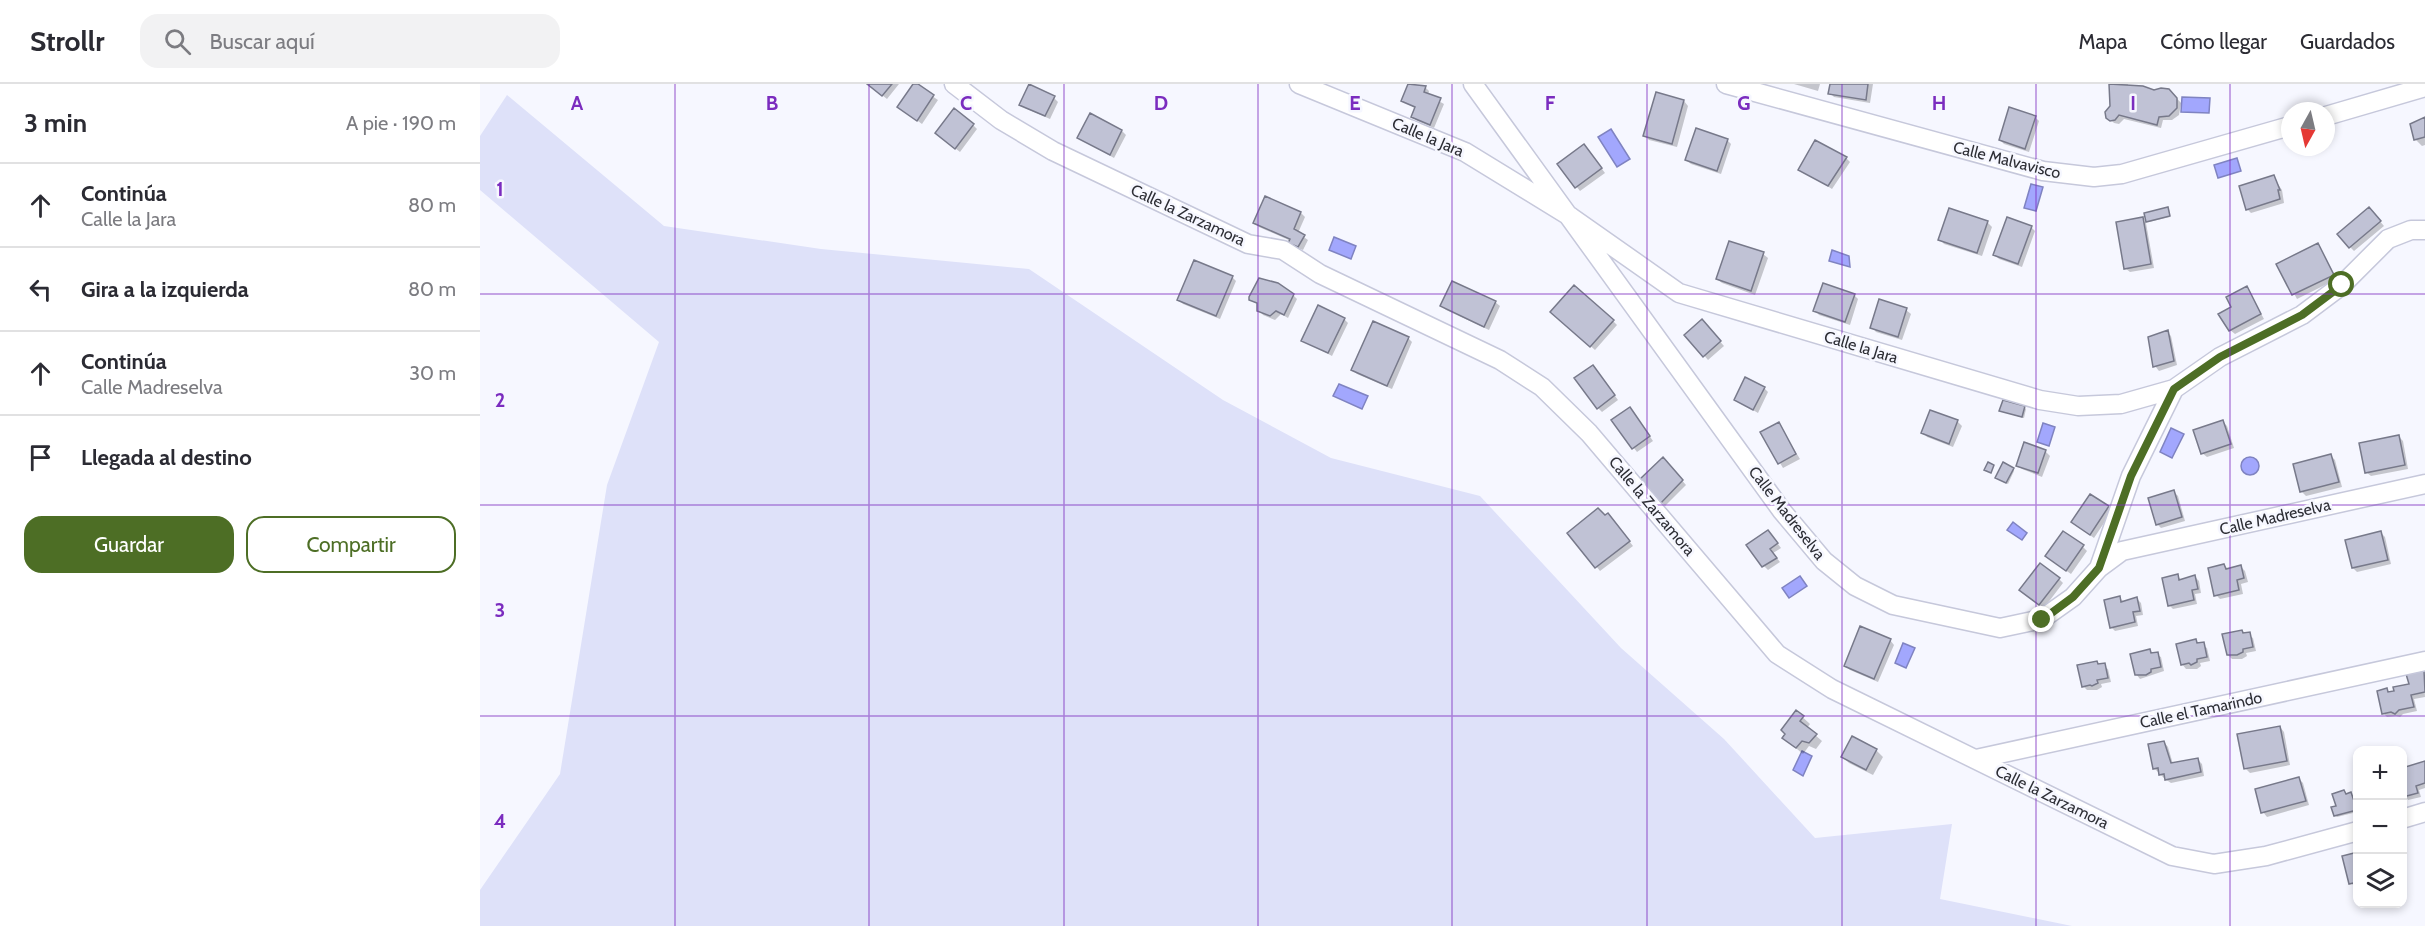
<!DOCTYPE html>
<html lang="es">
<meta charset="utf-8">
<style>
:root{--surface:#fff;--page:#f2f2f3;--text:#2b2b33;--muted:#7c7c81;--line:#e1e1e2;--accent:#4d6e25}
body{margin:0;font-family:Cabin,sans-serif;background:var(--page);color:var(--text)}
.controls{position:absolute;right:18px;bottom:18px;display:grid;overflow:hidden;border-radius:12px;box-shadow:0 3px 9px #0003}
.controls button{width:54px;height:54px;display:grid;place-items:center;padding:0;border:0;border-bottom:2px solid var(--line);background:var(--surface);color:var(--text);font:30px sans-serif}
.compass{position:absolute;left:1801px;top:18px;width:54px;height:54px;border-radius:50%;background:var(--surface);box-shadow:0 3px 9px #0003;rotate:188deg}
.stop{position:absolute;width:18px;height:18px;margin:-14px;border:4px solid #4d6e25;border-radius:50%;background:#fff}
.stop.end{background:#4d6e25;border-color:#fff;box-shadow:0 2px 6px #0008}
.list{margin:0;padding:0;list-style:none}
h2{display:flex;justify-content:space-between;align-items:center;height:78px;margin:0;padding:0 24px;font-size:26px}
h2 small{font-size:20px;font-weight:400;color:var(--muted)}
.list li{display:grid;grid-template-columns:39px 1fr auto;gap:18px;align-items:center;box-sizing:border-box;height:84px;padding:0 24px;border-top:2px solid var(--line)}
.list b{display:block;font-size:22px;white-space:nowrap}
.list p{margin:0;font-size:20px;white-space:nowrap;color:var(--muted)}
.list em{font-size:20px;font-style:normal;color:var(--muted)}
.actions{display:flex;gap:12px;padding:18px 24px}
.actions a{flex:1;padding:14px 0;border:2px solid var(--accent);border-radius:18px;text-align:center;font-size:21px;color:var(--accent)}
.actions .main{background:var(--accent);color:#fff}
.icon{flex:none;width:33px;height:33px;fill:none;stroke:currentColor;stroke-width:2;stroke-linecap:round;stroke-linejoin:round}
.map{position:relative;flex:none;width:1945px;height:842px;overflow:hidden}
header{display:flex;align-items:center;gap:36px;box-sizing:border-box;height:84px;padding:0 30px;background:var(--surface);border-bottom:2px solid var(--line)}
header strong{font-size:28px}
nav{display:flex;gap:33px;margin-inline-start:auto;font-size:21px}
.search{width:420px;height:54px;background:var(--page);display:flex;align-items:center;gap:15px;box-sizing:border-box;padding:0 21px;border-radius:18px;color:var(--muted);font-size:22px}
main{display:flex}
aside{flex:1;background:var(--surface)}
.map>svg:first-child{display:block}
</style>
<header>
<strong>Strollr</strong>
<div class="search"><svg class="icon" aria-label="search" viewBox="0 0 24 24"><circle cx="10" cy="10" r="6"/><path d="M15 15l6 6"/></svg>Buscar aquí</div>
<nav><a>Mapa</a><a>Cómo llegar</a><a>Guardados</a></nav>
</header>
<main>
<aside>
<h2>3 min<small>A pie · 190 m</small></h2>
<ul class="list">
<li><svg class="icon" aria-label="ahead" viewBox="0 0 24 24"><path d="M12 20V5M6 11l6-6 6 6"/></svg><div><b>Continúa</b><p>Calle la Jara</p></div><em>80 m</em></li>
<li><svg class="icon" aria-label="left" viewBox="0 0 24 24"><path d="M17 20v-9H6M10 6l-5 5 5 5"/></svg><div><b>Gira a la izquierda</b></div><em>80 m</em></li>
<li><svg class="icon" aria-label="ahead" viewBox="0 0 24 24"><path d="M12 20V5M6 11l6-6 6 6"/></svg><div><b>Continúa</b><p>Calle Madreselva</p></div><em>30 m</em></li>
<li><svg class="icon" aria-label="arrive" viewBox="0 0 24 24"><path d="M6 21V4h12l-3 4 3 4H6"/></svg><div><b>Llegada al destino</b></div></li>
</ul>
<div class="actions"><a class="main">Guardar</a><a>Compartir</a></div>
</aside>
<div class="map">
<svg width="1945" height="842" viewBox="0 0 1945 842">
<rect width="100%" height="100%" fill="#f6f7ff"/>
<path fill="#dee1f9" d="M27,11L184,142L341,165L549,185L743,316L851,374L1000,412L1141,564L1244,655L1335,754L1472,740L1460,815L1592,842H0V806L80,690L127,401L179,258L0,106V52Z"/>
<path fill="#a2a7fd" stroke="#7f83c1" stroke-width="1.5" d="M1702,13L1730,14L1729,29L1701,28Z
M1131,45L1150,75L1137,83L1118,53Z
M1757,74L1761,87L1738,94L1734,81Z
M1551,100L1563,103L1556,127L1544,124Z
M854,153L876,162L871,175L849,166Z
M1352,166L1369,172L1370,183L1349,177Z
M859,300L888,312L882,325L853,312Z
M1563,339L1575,343L1569,362L1557,358Z
M1691,344L1704,350L1692,374L1680,368Z
M1761 382a9 9 0 1 1 18 0a9 9 0 1 1-18 0Z
M1533,438L1547,449L1542,456L1527,446Z
M1320,492L1327,502L1309,514L1302,504Z
M1423,559L1435,564L1426,584L1415,579Z
M1322,667L1332,672L1323,692L1313,686Z"/>
<path fill="#0003" d="M388,0H419L407,15Z
M434,0L458,16L442,40L419,23Z
M930,0L945,3L949,7L948,11L964,20L954,44L937,37L933,33L936,25L923,16Z
M1314,0H1340L1338,7Z
M1351,0H1393L1390,19L1354,13L1350,9Z
M1631,0H1648V3L1692,9L1701,19L1699,31L1692,36H1683L1681,44L1644,35L1639,40L1634,39L1630,35L1632,23Z
M1177,10L1204,17L1208,22L1197,63L1169,56L1165,52Z
M574,14L578,18L570,35L545,24L541,20Z
M1555,33L1559,37L1549,68L1524,60L1520,56Z
M1945,35V61L1942,62L1935,55Z
M493,41L497,45L480,68L461,53Z
M642,47L646,51L634,74L599,54Z
M1247,56L1251,60L1241,90L1211,80L1206,76Z
M1108,66L1125,89L1100,107L1079,81Z
M1366,74L1370,78L1352,105L1320,85Z
M1793,93L1802,106L1804,119L1771,129L1767,125Z
M786,114L821,129L825,133L818,149L828,156L823,166L814,163L810,159L811,157L779,143L775,139Z
M1687,124L1690,133L1669,138L1667,137Z
M1470,125L1508,139L1512,143L1502,172L1464,160L1460,155Z
M1893,129L1904,142L1874,167L1870,163Z
M1662,135L1666,139L1674,184L1650,188L1645,184Z
M1551,143L1555,147L1542,183L1519,175L1515,171Z
M1838,161L1857,195L1817,215L1798,180Z
M1283,170L1288,174L1275,211L1242,199L1237,195Z
M752,193L756,197L740,235L703,220L699,216Z
M972,199L1015,218L1020,222L1009,246L966,226L961,222Z
M1767,204L1784,235L1755,250L1750,246L1753,223Z
M813,211L817,215L808,234L801,230L795,236L783,231L779,226L778,221L771,215Z
M1374,211L1378,215L1370,241L1339,231L1335,226Z
M1400,217L1426,226L1431,230L1422,256L1396,248L1392,243Z
M1077,232L1133,237L1137,241L1115,266Z
M864,235L868,239L852,272L823,257Z
M1222,237L1244,262L1228,276L1207,251Z
M1687,248L1691,252L1697,281L1679,287L1675,282Z
M928,254L932,258L912,305L877,290L873,286Z
M1117,287L1138,316L1122,328L1118,324Z
M1284,304L1288,308L1278,329L1256,316Z
M1524,318L1545,324L1546,325L1544,334L1523,328L1521,326Z
M1154,329L1173,357L1157,368L1133,337Z
M1477,337L1482,342L1473,363L1447,353L1443,348Z
M1743,338L1747,342L1754,364L1727,373L1722,369Z
M1298,339L1320,375L1303,384L1282,348Z
M1919,353L1923,357L1928,385L1891,392L1886,388Z
M1545,360L1566,368L1570,372L1562,393L1542,385L1538,381Z
M1851,372L1855,376L1862,403L1826,412L1822,408L1815,381Z
M1187,379L1206,401L1185,422L1181,418Z
M1533,385L1534,387L1528,400L1518,395Z
M1694,408L1698,412L1705,437L1681,444L1677,440Z
M1628,423L1632,427L1614,454L1597,442Z
M1124,433L1132,435L1153,462L1120,487L1090,450Z
M1901,449L1905,453L1911,480L1877,488L1873,484Z
M1292,452L1301,464L1293,469L1300,478L1288,486L1284,482Z
M1603,463L1607,467L1591,490L1571,476Z
M1744,481L1749,486L1761,483L1765,487L1768,498L1761,500L1763,510L1740,515L1736,511Z
M1698,492L1702,497L1715,493L1719,497L1721,509L1715,510L1717,520L1693,525L1689,521Z
M1579,495L1583,499L1564,524L1545,510Z
M1640,514L1644,518L1657,515L1661,519L1663,531L1656,532L1658,542L1635,547L1631,543Z
M1762,547L1773,554L1776,567L1766,569L1767,572L1762,575H1752L1748,571Z
M1410,556L1414,561L1398,598L1370,586L1365,581Z
M1716,557L1727,564L1730,577L1720,579L1721,582L1717,585H1706L1702,580Z
M1670,567L1681,573L1684,587L1660,595L1656,590Z
M1617,579L1628,585L1631,598L1621,600L1622,603L1617,606H1607L1603,602Z
M1944,588L1945,613L1934,615L1937,627L1923,630L1920,633L1916,632L1907,633L1903,629L1907,606L1910,609L1916,608L1931,601Z
M1317,628L1330,640L1327,644L1342,657L1336,665L1329,662L1323,670L1311,660Z
M1800,643L1804,648L1810,681L1770,689L1766,685L1759,651Z
M1684,658L1688,663L1693,680L1718,676L1722,680L1724,692L1691,699L1685,695L1674,684Z
M1396,666L1403,673L1393,691L1369,679L1363,673Z
M1945,679V704L1939,706L1941,713L1928,716L1922,706V685Z
M1819,695L1823,699L1829,721L1787,733L1783,728Z
M1866,711L1872,712L1877,728L1857,733L1855,731L1858,723Z
M1878,770V803H1875L1871,799Z"/>
<path fill="#c0c2d5" stroke="#77798a" stroke-width="1.5" d="M387,0H412L402,12Z
M433,0H438L454,11L437,37L417,23Z
M549,0L575,12L565,32L539,21Z
M928,0L946,2L944,8L961,14L950,41L931,33L935,23L921,17Z
M1350,0H1388L1386,16L1348,10Z
M1629,0L1663,2L1674,6L1681,4L1689,5L1697,14V24L1689,32L1679,33L1677,41L1639,31L1635,36L1630,37L1626,34L1625,28L1630,22Z
M1176,8L1204,16L1192,60L1163,52Z
M1529,23L1556,32L1545,65L1519,56Z
M474,24L494,40L475,65L455,49Z
M610,29L642,46L630,71L597,54Z
M1945,33V53L1934,56L1930,40Z
M1216,44L1248,55L1237,87L1205,76Z
M1335,56L1367,73L1348,102L1318,86Z
M1104,60L1122,84L1095,104L1077,80Z
M1794,91L1800,106H1798L1800,115L1766,126L1759,102Z
M785,112L821,128L814,145L825,151L818,163L808,159L810,155L773,139Z
M1688,123L1690,132L1666,138L1664,129Z
M1889,123L1901,137L1869,164L1857,150Z
M1469,124L1508,137L1497,169L1458,156Z
M1527,133L1552,142L1538,180L1513,171Z
M1663,133L1671,180L1644,185L1636,138Z
M1249,157L1284,168L1271,207L1236,195Z
M1838,159L1854,191L1812,211L1796,180Z
M714,176L753,192L736,232L697,216Z
M779,194L798,199L814,210L804,231L796,227L790,232L777,227V219L769,216V213Z
M972,197L1016,217L1004,243L960,222Z
M1343,199L1375,210L1365,238L1333,227Z
M1094,201L1134,236L1110,263L1070,228Z
M1767,202L1781,230L1749,247L1738,230L1751,223L1746,213Z
M1399,215L1427,224L1418,253L1390,244Z
M838,221L865,234L848,269L821,257Z
M1222,235L1241,257L1223,273L1204,251Z
M893,237L929,253L907,302L871,286Z
M1688,246L1694,277L1673,283L1668,253Z
M1113,281L1135,311L1117,325L1094,294Z
M1265,293L1285,303L1273,326L1254,316Z
M1523,316L1545,322L1542,333L1519,327Z
M1150,323L1170,352L1152,365L1131,336Z
M1450,326L1478,336L1469,360L1441,349Z
M1743,336L1751,360L1721,370L1713,346Z
M1299,338L1316,370L1298,380L1280,348Z
M1919,351L1925,381L1885,389L1879,359Z
M1544,358L1566,366L1558,389L1536,382Z
M1851,370L1859,398L1820,408L1813,380Z
M1183,373L1203,396L1180,420L1159,396Z
M1508,378L1514,381L1511,389L1504,386Z
M1523,378L1534,384L1526,399L1515,394Z
M1694,406L1702,433L1676,441L1668,414Z
M1610,410L1629,422L1610,451L1591,438Z
M1118,424L1125,431L1128,429L1150,457L1115,484L1087,449Z
M1288,446L1298,459L1290,465L1297,474L1282,483L1266,461Z
M1583,447L1604,461L1586,487L1565,472Z
M1901,447L1908,476L1872,484L1865,456Z
M1560,479L1580,494L1559,521L1539,506Z
M1744,480L1746,485L1761,481L1764,494L1757,496L1759,506L1734,512L1728,484Z
M1698,490L1699,496L1715,491L1718,505L1712,506L1714,516L1688,522L1682,494Z
M1640,512L1641,518L1657,513L1660,527L1653,528L1655,538L1630,544L1624,516Z
M1380,542L1411,555L1394,595L1364,582Z
M1762,546L1763,549L1770,548L1773,563L1763,565V568L1757,571H1747L1742,550Z
M1716,555L1717,559L1724,558L1727,573L1717,575V578L1711,581L1709,579L1701,581L1696,560Z
M1670,565L1671,569L1678,568L1681,583L1671,585V588L1666,591H1655L1650,570Z
M1617,577L1618,580L1625,579L1628,594L1617,596L1618,599L1612,602L1610,601L1602,603L1597,581Z
M1944,586L1945,608L1931,611L1934,623L1919,626L1915,630L1911,628L1902,630L1897,607L1907,604L1908,608L1914,607L1913,603L1929,600L1926,590Z
M1316,626L1324,632L1320,637L1337,650L1329,659L1322,657L1316,664L1302,654L1305,650L1301,646Z
M1800,642L1807,677L1764,685L1757,650Z
M1372,652L1397,665L1386,686L1361,673Z
M1684,657L1691,679L1718,674L1721,688L1685,696L1684,690L1679,691L1678,684L1673,685L1668,660Z
M1945,677V699L1936,702L1938,709L1923,713L1922,684Z
M1819,693L1826,717L1781,729L1775,705Z
M1864,706L1866,710L1871,708L1877,726L1854,732L1851,723L1856,722L1852,710Z
M1878,768V798L1869,800L1862,772Z"/>
<g fill="none" stroke-linecap="round" stroke-linejoin="round">
<defs>
<path id="minor" d="M474,0L521,36L573,67L768,160L803,166L840,190L1020,276L1062,303L1109,349L1297,570L1352,605L1692,772L1734,780L1786,772L1878,747
M819,0L985,68L1091,133L1199,209L1560,316L1598,322L1641,320L1694,305L1740,273L1822,231L1862,201L1908,155L1931,146H1945
M993,0L1302,427L1344,477L1375,502L1413,521L1520,544L1562,535L1593,513L1619,484L1642,467L1945,400
M1246,0L1563,87L1614,93L1642,90L1810,42
M1846,32L1945,3
M1619,484L1651,392L1694,305
M1496,675L1945,577
M1922,735L1945,728"/>
</defs>
<use href="#minor" stroke="#c6c8db" stroke-width="21"/>
<use href="#minor" stroke="#fff" stroke-width="18"/>
</g>
<g fill="none" stroke-linecap="round" stroke-linejoin="round">
<path stroke="#4d6e25" stroke-width="8" d="M1562,536L1593,513L1619,484L1651,392L1694,305L1740,273L1822,231L1862,201"/>
</g>
<path fill="none" stroke="#7b2cbf" stroke-width="1.5" stroke-opacity="0.55" d="M195,0V842M389,0V842M584,0V842M778,0V842M972,0V842M1167,0V842M1362,0V842M1556,0V842M1750,0V842M0,210H1945M0,421H1945M0,632H1945"/>
<g text-anchor="middle" dominant-baseline="central" stroke-width="5" stroke-linejoin="round" paint-order="stroke">
<g font-size="16" fill="#2d2e35" stroke="#f6f7ff">
<text transform="translate(948 53) rotate(23)">Calle la Jara</text>
<text transform="translate(1527 76) rotate(14)">Calle Malvavisco</text>
<text transform="translate(708 131) rotate(25)">Calle la Zarzamora</text>
<text transform="translate(1381 263) rotate(17)">Calle la Jara</text>
<text transform="translate(1172 422) rotate(50)">Calle la Zarzamora</text>
<text transform="translate(1307 429) rotate(52)">Calle Madreselva</text>
<text transform="translate(1795 433) rotate(-13)">Calle Madreselva</text>
<text transform="translate(1721 626) rotate(-12)">Calle el Tamarindo</text>
<text transform="translate(1572 713) rotate(26)">Calle la Zarzamora</text>
</g>
</g>
<g font-size="20" text-anchor="middle" font-weight="bold" fill="#7b2cbf" stroke="#f6f7ff" stroke-width="5" stroke-linejoin="round" paint-order="stroke">
<text x="97" y="26">A</text>
<text x="292" y="26">B</text>
<text x="486" y="26">C</text>
<text x="681" y="26">D</text>
<text x="875" y="26">E</text>
<text x="1070" y="26">F</text>
<text x="1264" y="26">G</text>
<text x="1459" y="26">H</text>
<text x="1653" y="26">I</text>
<text x="20" y="112">1</text>
<text x="20" y="323">2</text>
<text x="20" y="533">3</text>
<text x="20" y="744">4</text>
</g>
</svg>
<div class="controls">
<button>+</button>
<button>−</button>
<button><svg class="icon" aria-label="layers" viewBox="0 0 24 24"><path d="M12 4l9 5-9 5-9-5zM3 14l9 5 9-5"/></svg></button>
</div>
<svg class="compass" viewBox="-18 -18 36 36"><path d="M0-13l5 13h-10z" fill="#e53935"/><path d="M0 13l5-13h-10z" fill="#7c7c81"/></svg>
<div class="stop" style="left:1862px;top:201px"></div>
<div class="stop end" style="left:1562px;top:536px"></div>
</div>
</main>
